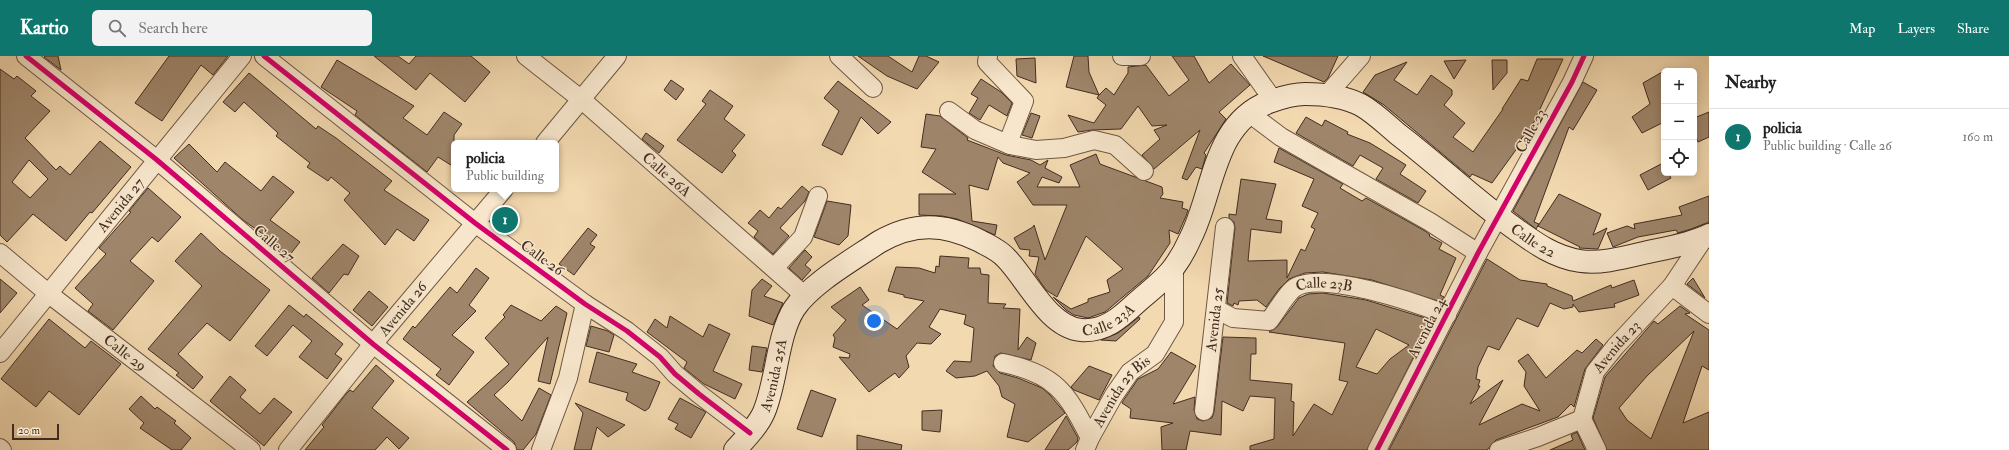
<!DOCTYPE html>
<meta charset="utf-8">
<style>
:root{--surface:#fff;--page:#f2f2f2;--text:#222;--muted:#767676;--line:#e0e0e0;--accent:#0f766e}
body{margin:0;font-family:"IM FELL Double Pica",serif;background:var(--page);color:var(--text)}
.controls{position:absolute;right:12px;top:12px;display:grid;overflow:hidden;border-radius:6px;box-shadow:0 2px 10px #0003}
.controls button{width:36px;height:36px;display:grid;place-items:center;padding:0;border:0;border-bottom:1px solid var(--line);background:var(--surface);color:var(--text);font:20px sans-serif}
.scale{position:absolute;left:12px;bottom:10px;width:47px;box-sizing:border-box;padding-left:4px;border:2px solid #432d21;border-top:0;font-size:11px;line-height:14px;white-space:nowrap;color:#432d21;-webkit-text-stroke:3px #f7e6cc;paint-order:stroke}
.you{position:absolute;left:874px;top:265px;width:14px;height:14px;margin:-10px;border:3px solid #fff;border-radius:50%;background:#1a73e8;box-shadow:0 0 0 6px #1a73e833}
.badge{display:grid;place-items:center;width:26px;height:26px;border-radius:50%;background:var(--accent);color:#fff;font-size:13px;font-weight:700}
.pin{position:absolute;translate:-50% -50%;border:2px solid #fff;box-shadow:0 1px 4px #0006}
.popup{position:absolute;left:451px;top:84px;width:108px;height:52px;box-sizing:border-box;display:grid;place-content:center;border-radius:6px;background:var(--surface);filter:drop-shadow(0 1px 3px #0005);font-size:13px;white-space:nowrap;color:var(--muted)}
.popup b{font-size:15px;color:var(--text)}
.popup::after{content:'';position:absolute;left:50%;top:100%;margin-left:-8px;border:8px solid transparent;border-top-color:var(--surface)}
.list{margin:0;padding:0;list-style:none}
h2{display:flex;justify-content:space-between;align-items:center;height:52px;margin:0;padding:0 16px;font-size:17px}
h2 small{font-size:13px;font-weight:400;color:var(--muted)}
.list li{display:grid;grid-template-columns:26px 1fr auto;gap:12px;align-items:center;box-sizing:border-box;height:56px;padding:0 16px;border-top:1px solid var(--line)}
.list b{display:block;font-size:15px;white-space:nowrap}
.list p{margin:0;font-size:13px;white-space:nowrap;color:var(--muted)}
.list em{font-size:13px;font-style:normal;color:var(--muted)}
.icon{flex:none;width:22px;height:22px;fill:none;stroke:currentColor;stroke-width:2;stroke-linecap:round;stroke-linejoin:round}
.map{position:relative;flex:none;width:1709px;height:394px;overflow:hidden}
header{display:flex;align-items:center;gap:24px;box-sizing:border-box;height:56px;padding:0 20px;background:var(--accent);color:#fff}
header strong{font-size:19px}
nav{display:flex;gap:22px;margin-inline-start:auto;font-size:14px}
.search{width:280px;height:36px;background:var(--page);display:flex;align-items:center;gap:10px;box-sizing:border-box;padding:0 14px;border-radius:6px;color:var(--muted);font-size:15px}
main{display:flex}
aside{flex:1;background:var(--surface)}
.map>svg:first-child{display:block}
</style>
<header>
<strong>Kartio</strong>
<div class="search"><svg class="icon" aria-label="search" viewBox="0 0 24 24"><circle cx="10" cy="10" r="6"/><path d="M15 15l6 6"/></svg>Search here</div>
<nav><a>Map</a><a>Layers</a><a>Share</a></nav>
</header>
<main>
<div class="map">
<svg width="1709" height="394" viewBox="0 0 1709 394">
<rect width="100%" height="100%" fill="#f3d9b0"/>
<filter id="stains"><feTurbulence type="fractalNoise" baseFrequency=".005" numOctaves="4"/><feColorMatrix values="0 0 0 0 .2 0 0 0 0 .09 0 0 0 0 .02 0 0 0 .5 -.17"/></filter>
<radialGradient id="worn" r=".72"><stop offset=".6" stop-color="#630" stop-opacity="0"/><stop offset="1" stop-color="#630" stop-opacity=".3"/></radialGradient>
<path fill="#9f866b" stroke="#432d21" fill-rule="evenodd" d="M45,0H58L61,14L44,1Z
M169,0H228L213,19L201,9L162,65L135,47Z
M374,0H398L409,8L416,0H471L490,16L465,46L430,17L416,34Z
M858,0H888L912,16L919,0H926L939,6L917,33L887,20Z
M1074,0H1088L1089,16L1099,39L1106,32L1114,39L1128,17V11L1146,9L1169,40L1189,24L1172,0H1194L1209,27L1231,8L1250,29L1219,56L1226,63L1204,97L1206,99L1202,113L1196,111L1187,124L1182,122L1200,74L1154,113L1142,99L1160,83L1154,74L1167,69L1152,70L1138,50L1121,73L1092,74L1078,76L1068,59L1094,67L1106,49L1097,42L1099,39L1066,31Z
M1263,0H1338L1328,22L1324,26Z
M1035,2L1036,27L1017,20L1016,3Z
M1537,3H1563L1534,66L1516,90L1518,91L1492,127L1472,118L1470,121L1384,49L1363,36L1375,19L1407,6L1394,24L1417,39L1431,19L1452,34V39L1444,49L1465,67L1453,81L1473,96L1503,53H1502L1521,23L1528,25Z
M337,4L414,50L403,62L427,79L444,56L462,68L454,79V111L438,101L427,116L355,59L357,55L321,31Z
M1466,4L1454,23L1444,5Z
M1492,4H1507V17L1493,34Z
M0,13L14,23L17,20L36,35L31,40L50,55L25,82L56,114L60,110L70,119L100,85L131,111L92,157L90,156L66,185L33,158L7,186L0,179ZM29,104L48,123L30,142L12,126Z
M1664,15V66L1642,77L1632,61L1650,48L1643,27Z
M249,17L316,73L318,70L336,82L392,125L384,134L429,164L414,185L397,173L385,189L344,144L350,137L331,121L328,125L307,111L310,107L276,80L278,77L244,46L235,56L223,46Z
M981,23L1001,36L1012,47L1007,60L989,49L980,64L969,57L978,42L971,38Z
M671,24L684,33L676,44L664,34Z
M838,25L891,66L878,78L861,61L842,99L822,89L839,55L824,42Z
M1583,26L1597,34L1573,74L1569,71L1534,166L1539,168L1536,173L1513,155Z
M710,34L733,50L724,63L745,79L732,95L736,99L722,117L677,84L706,48L702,45Z
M1709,56V81L1698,86L1694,77V62Z
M1031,57L1040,60L1032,82L1022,79Z
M926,58L940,60L968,82L967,84L1006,99L1031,104L1040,109L1048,104L1045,112L1062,121L1059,127L1042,121L1037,131H1080L1070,109L1096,98L1100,108L1162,131L1163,138L1160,142L1183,146L1182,152L1188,154L1186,160L1178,178L1169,174L1170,187L1148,220L1105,256L1088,262L1074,259L1066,254L1053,241L1071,253L1088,246V243L1110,236L1107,224L1123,213L1086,180L1057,241L1046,234L1035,218L1039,201L1029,200L1030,194L1020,193L1014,182L1033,171L1034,169L1045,204L1067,149H1033L1017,126L1030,117L1003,107L998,101L988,134L969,129L972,165L997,169L995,179L957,163L942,160L919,159V138H956L922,116L936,93L921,91Z
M1306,61L1322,70L1325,64L1348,76L1347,78L1370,87L1406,109L1400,118L1426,135L1418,147L1376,123L1383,112L1360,99L1353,110L1296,77Z
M646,77L664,90L659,97L642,83Z
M189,88L217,116L225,106L261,135L273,120L294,136L270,164L300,186L289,200L272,188L266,183L267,181L243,164L174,102Z
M1279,92L1343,128L1340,132L1362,145L1366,142L1425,175L1430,179L1429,180L1442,187L1439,193L1456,202L1440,239L1444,241L1441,246L1372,224L1323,216L1305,217L1289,223L1279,233L1266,251L1257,244L1239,245L1238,249L1234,247L1233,250L1227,247L1235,172L1234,166L1229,162V158L1236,159L1241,123L1276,128L1266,163L1282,165L1281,177L1251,173L1248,205L1287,204V222L1301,193L1305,195L1315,173L1311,171L1318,157L1302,150L1314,123L1274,106Z
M1663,107L1664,117H1668L1671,122L1648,134L1640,119Z
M802,130L809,136L805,145L780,172L789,180L773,198L754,181L758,175L748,167L760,154L769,162L778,151L781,153Z
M148,132L181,161L158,186L152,181L130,205L154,225L113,274L88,255L93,248L75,232L106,198L99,192L131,156L129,155Z
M1559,138L1601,158L1593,179L1607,172L1598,193L1579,192L1580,191L1538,170Z
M1709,140V166L1691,173L1678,177L1676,174L1638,181L1613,191L1607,177L1627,170L1635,173L1634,168L1682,159L1679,151Z
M827,145L851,149L848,180L839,189L814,181Z
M588,172L597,179L590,188L595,191L574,219L559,208Z
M201,177L220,195L270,234L230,285L207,267L178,298L203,321L193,333L176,319L179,317L148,293L202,230L175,205Z
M343,188L359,200L348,219L344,218L329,237L312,222Z
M805,194L812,201L805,209L811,214L802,224L789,212Z
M940,200L969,202L968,212H980L981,218L989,219L988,247L1006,248L1003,252L1020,253L1018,294L1027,281L1036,287L1031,304L1001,297L995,300L993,310L1000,317L1018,322L1042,332L1050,339L1065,357L1028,386L1007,381L1015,348L1002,341L999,330L987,315L975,320L956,322L946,315L954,305L971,306L974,272L964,268L966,259L940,253L929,271L941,278L931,288L917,287L906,300L909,311L899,322L895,317L869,336L839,301L849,302L850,298L833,291L835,282L833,279L846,264L831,251L860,231L869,244L862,249L897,273L924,245L904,241V239L888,235L896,211L919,212L935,217L936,210L939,211Z
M1487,203L1520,224L1547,228V230L1572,240L1573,245L1611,229L1612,232L1634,224L1639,239L1614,248L1615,251L1579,256L1573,248V251L1564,253L1550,247L1538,271L1517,262L1499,294L1488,290L1478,311L1476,323L1480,324L1478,330H1480L1470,348L1503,324L1479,369L1522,348L1540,355L1524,330L1526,316L1518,305L1528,298L1546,322L1577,294L1582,297L1596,283L1603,289L1585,313L1574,351L1571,348L1558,361L1496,384L1487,394H1389Z
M476,212L489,222L469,249L476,255L452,279L474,296L449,329L436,319L441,313L403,283L413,270L415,272L450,231L457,237Z
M1693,222L1705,242L1687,228Z
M0,223L17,237L0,257Z
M762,223L772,230L764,240L783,247L773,269L749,260L752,234Z
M369,235L388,251L372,270L353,254Z
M1323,237L1366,244L1432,264L1367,394H1250V390L1274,383L1275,342L1250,340L1243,355L1222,345L1221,379L1190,375L1186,394H1162L1161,371L1173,367L1130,362L1131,353L1122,347L1123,345L1138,323L1158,313L1171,296L1196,310L1173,348L1195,341L1194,354L1197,363L1203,365L1212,362L1214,356L1223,281L1256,282V298H1251L1250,324L1292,328L1291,345L1294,346L1293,380L1314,348L1332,359L1348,326L1339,324L1345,287L1269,276L1277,271L1299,242L1308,238ZM1376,273L1409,289L1390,303L1377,318L1356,311Z
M289,249L304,261L306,258L343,288L335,298L342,303L327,323L299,301L312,285L293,269L267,300L255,290Z
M511,249L541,265L556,250L567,257L550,328L538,325L548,281L508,326L494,339L522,365L539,332L551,339L536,378L523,394H517L514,386L467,346L509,308L485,282L505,261L503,259Z
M1680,250L1690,257L1685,258L1709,274V314L1702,310L1683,367L1709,356V394H1607L1593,362L1605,321L1654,265L1658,268ZM1694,275L1651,383L1627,364L1619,352L1647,320Z
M670,260L703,281L709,268L730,278L713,315L742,328L735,343L704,328L684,312L687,306L647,276L655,263L667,272Z
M1139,261L1140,263L1116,285L1101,284L1118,277Z
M49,263L85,292L91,285L121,308L79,359L49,335L36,351L1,323Z
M591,270L608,275L614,279L609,296L586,290Z
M752,290L767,292L762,316L749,314Z
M597,296L637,308L632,316L660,326L649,352L645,355L626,344L628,337L589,326Z
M376,309L394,325L372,352L409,382L399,393L387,381L375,394H305L324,371L322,369L346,338L350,334L353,336Z
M1089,310L1112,319L1099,344L1074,334L1071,331Z
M230,320L246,334L240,341L260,358L274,342L292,356L264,390L210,345Z
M811,334L836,343L822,381L797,373Z
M141,340L155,353L157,351L176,365L174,367L191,382L181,394H172L140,372L144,367L129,353Z
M680,342L706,356L691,382L675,373L678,368L668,363Z
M575,347L625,369L608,381L597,371L591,394H574L583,357Z
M942,354L940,376L922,374V355Z
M1066,360L1078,382L1077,386L1068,394H1045Z
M1577,376L1585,394H1550L1573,384L1571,379Z
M857,379L902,389L901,394H857Z"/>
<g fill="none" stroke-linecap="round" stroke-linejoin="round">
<defs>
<g id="street">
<path d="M26,0L157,104L373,288L507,394"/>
<path d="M264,0L475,167L585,248L627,275L660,301L675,318L699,338L750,377"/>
<path id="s1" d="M526,0L582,44L804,239"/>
<path d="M839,0L873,32"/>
<path d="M1122,0H1141"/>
<path d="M1242,0L1273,44"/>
<path d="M1326,40L1361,0"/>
<path d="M949,55L975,74L1010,89L1011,79L1024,45L987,6L988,0"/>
<path d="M1249,57L1281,81L1430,166L1478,197"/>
<path d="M545,87L617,0"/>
<path d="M1010,89L1036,94L1064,92L1094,84L1115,89L1144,115"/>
<path id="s2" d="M0,197L49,238L251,394"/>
<path d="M774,212L803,181L818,140"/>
<path d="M1672,230L1709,258"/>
<path id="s3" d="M1216,253L1233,262L1269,265C1276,256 1285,240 1293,233C1318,212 1419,248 1447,259"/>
<path id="s4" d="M0,297L242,0"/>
<path d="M1003,307C1055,318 1067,336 1090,382"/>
<path id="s5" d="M1204,355L1225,171"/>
<path id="s6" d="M1582,363L1595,316L1615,291L1672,230L1704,182"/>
<path d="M1582,363L1597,394"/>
<path d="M0,392L2,394"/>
<path id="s7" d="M288,394L373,288L504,133"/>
<path d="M541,394L568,322L585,248"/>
<path id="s8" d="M1085,394L1090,382L1114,339L1130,316L1155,298L1174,266V212"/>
<path d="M1377,394L1478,197L1572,26L1584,0"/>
<path d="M1499,394L1538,381L1582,363"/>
</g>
<g id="secondary">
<path id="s9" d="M735,394C745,383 758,370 764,356C777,325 777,280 794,253C810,228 854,203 879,186C914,166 944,167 980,185C989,190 999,194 1006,202C1027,223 1048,271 1081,274C1104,276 1120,262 1136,247C1148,236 1165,224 1174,211C1180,203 1186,192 1190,183C1214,137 1212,68 1269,46C1280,42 1293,38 1305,38C1323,38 1345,41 1361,49C1375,57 1387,69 1399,79C1438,109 1474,143 1514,172C1535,187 1554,201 1580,205C1602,208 1626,201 1648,196C1667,192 1691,188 1709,179"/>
</g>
</defs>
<use href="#street" stroke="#6f5845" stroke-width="20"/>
<use href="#secondary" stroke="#432d21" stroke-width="24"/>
<use href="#street" stroke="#f7e6cc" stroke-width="18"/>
<use href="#secondary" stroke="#f7e6cc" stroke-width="22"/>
<defs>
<path id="cycleway" d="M26,0L157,104L373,288L507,394
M264,0L475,167L585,248L627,275L660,301L675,318L699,338L750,377
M1377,394L1478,197L1572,26L1584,0"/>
</defs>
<use href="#cycleway" stroke="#f7e6cc" stroke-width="8"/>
<use href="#cycleway" stroke="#d6006c" stroke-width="5"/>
</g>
<g text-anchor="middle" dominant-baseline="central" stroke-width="3" stroke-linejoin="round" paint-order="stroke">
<g font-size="15" fill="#432d21" stroke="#f7e6cc">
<text transform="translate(1531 75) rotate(-61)">Calle 23</text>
<text stroke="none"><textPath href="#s1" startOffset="184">Calle 26A</textPath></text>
<text stroke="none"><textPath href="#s4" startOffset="191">Avenida 27</textPath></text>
<text stroke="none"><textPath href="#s9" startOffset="1134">Calle 22</textPath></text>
<text transform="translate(274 188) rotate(40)">Calle 27</text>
<text transform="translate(542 202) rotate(36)">Calle 26</text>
<text stroke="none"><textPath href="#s3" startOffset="128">Calle 23B</textPath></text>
<text stroke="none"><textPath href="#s7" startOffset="182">Avenida 26</textPath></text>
<text stroke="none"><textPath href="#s9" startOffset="538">Calle 23A</textPath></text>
<text stroke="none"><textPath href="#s5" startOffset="92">Avenida 25</textPath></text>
<text transform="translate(1427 272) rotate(-63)">Avenida 24</text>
<text stroke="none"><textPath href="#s6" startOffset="82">Avenida 23</textPath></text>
<text stroke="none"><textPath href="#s2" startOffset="160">Calle 29</textPath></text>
<text stroke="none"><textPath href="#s9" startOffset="86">Avenida 25A</textPath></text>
<text stroke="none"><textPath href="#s8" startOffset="70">Avenida 25 Bis</textPath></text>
</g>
</g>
<rect width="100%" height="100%" filter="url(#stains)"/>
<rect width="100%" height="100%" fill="url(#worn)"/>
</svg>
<div class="controls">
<button>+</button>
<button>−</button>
<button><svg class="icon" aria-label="locate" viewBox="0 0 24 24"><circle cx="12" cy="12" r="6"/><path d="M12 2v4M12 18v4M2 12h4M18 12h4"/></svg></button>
</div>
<div class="scale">20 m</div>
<div class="you"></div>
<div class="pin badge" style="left:505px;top:164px">1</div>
<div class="popup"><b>policia</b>Public building</div>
</div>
<aside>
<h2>Nearby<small></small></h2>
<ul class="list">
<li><span class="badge">1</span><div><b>policia</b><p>Public building · Calle 26</p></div><em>160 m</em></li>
</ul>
</aside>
</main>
